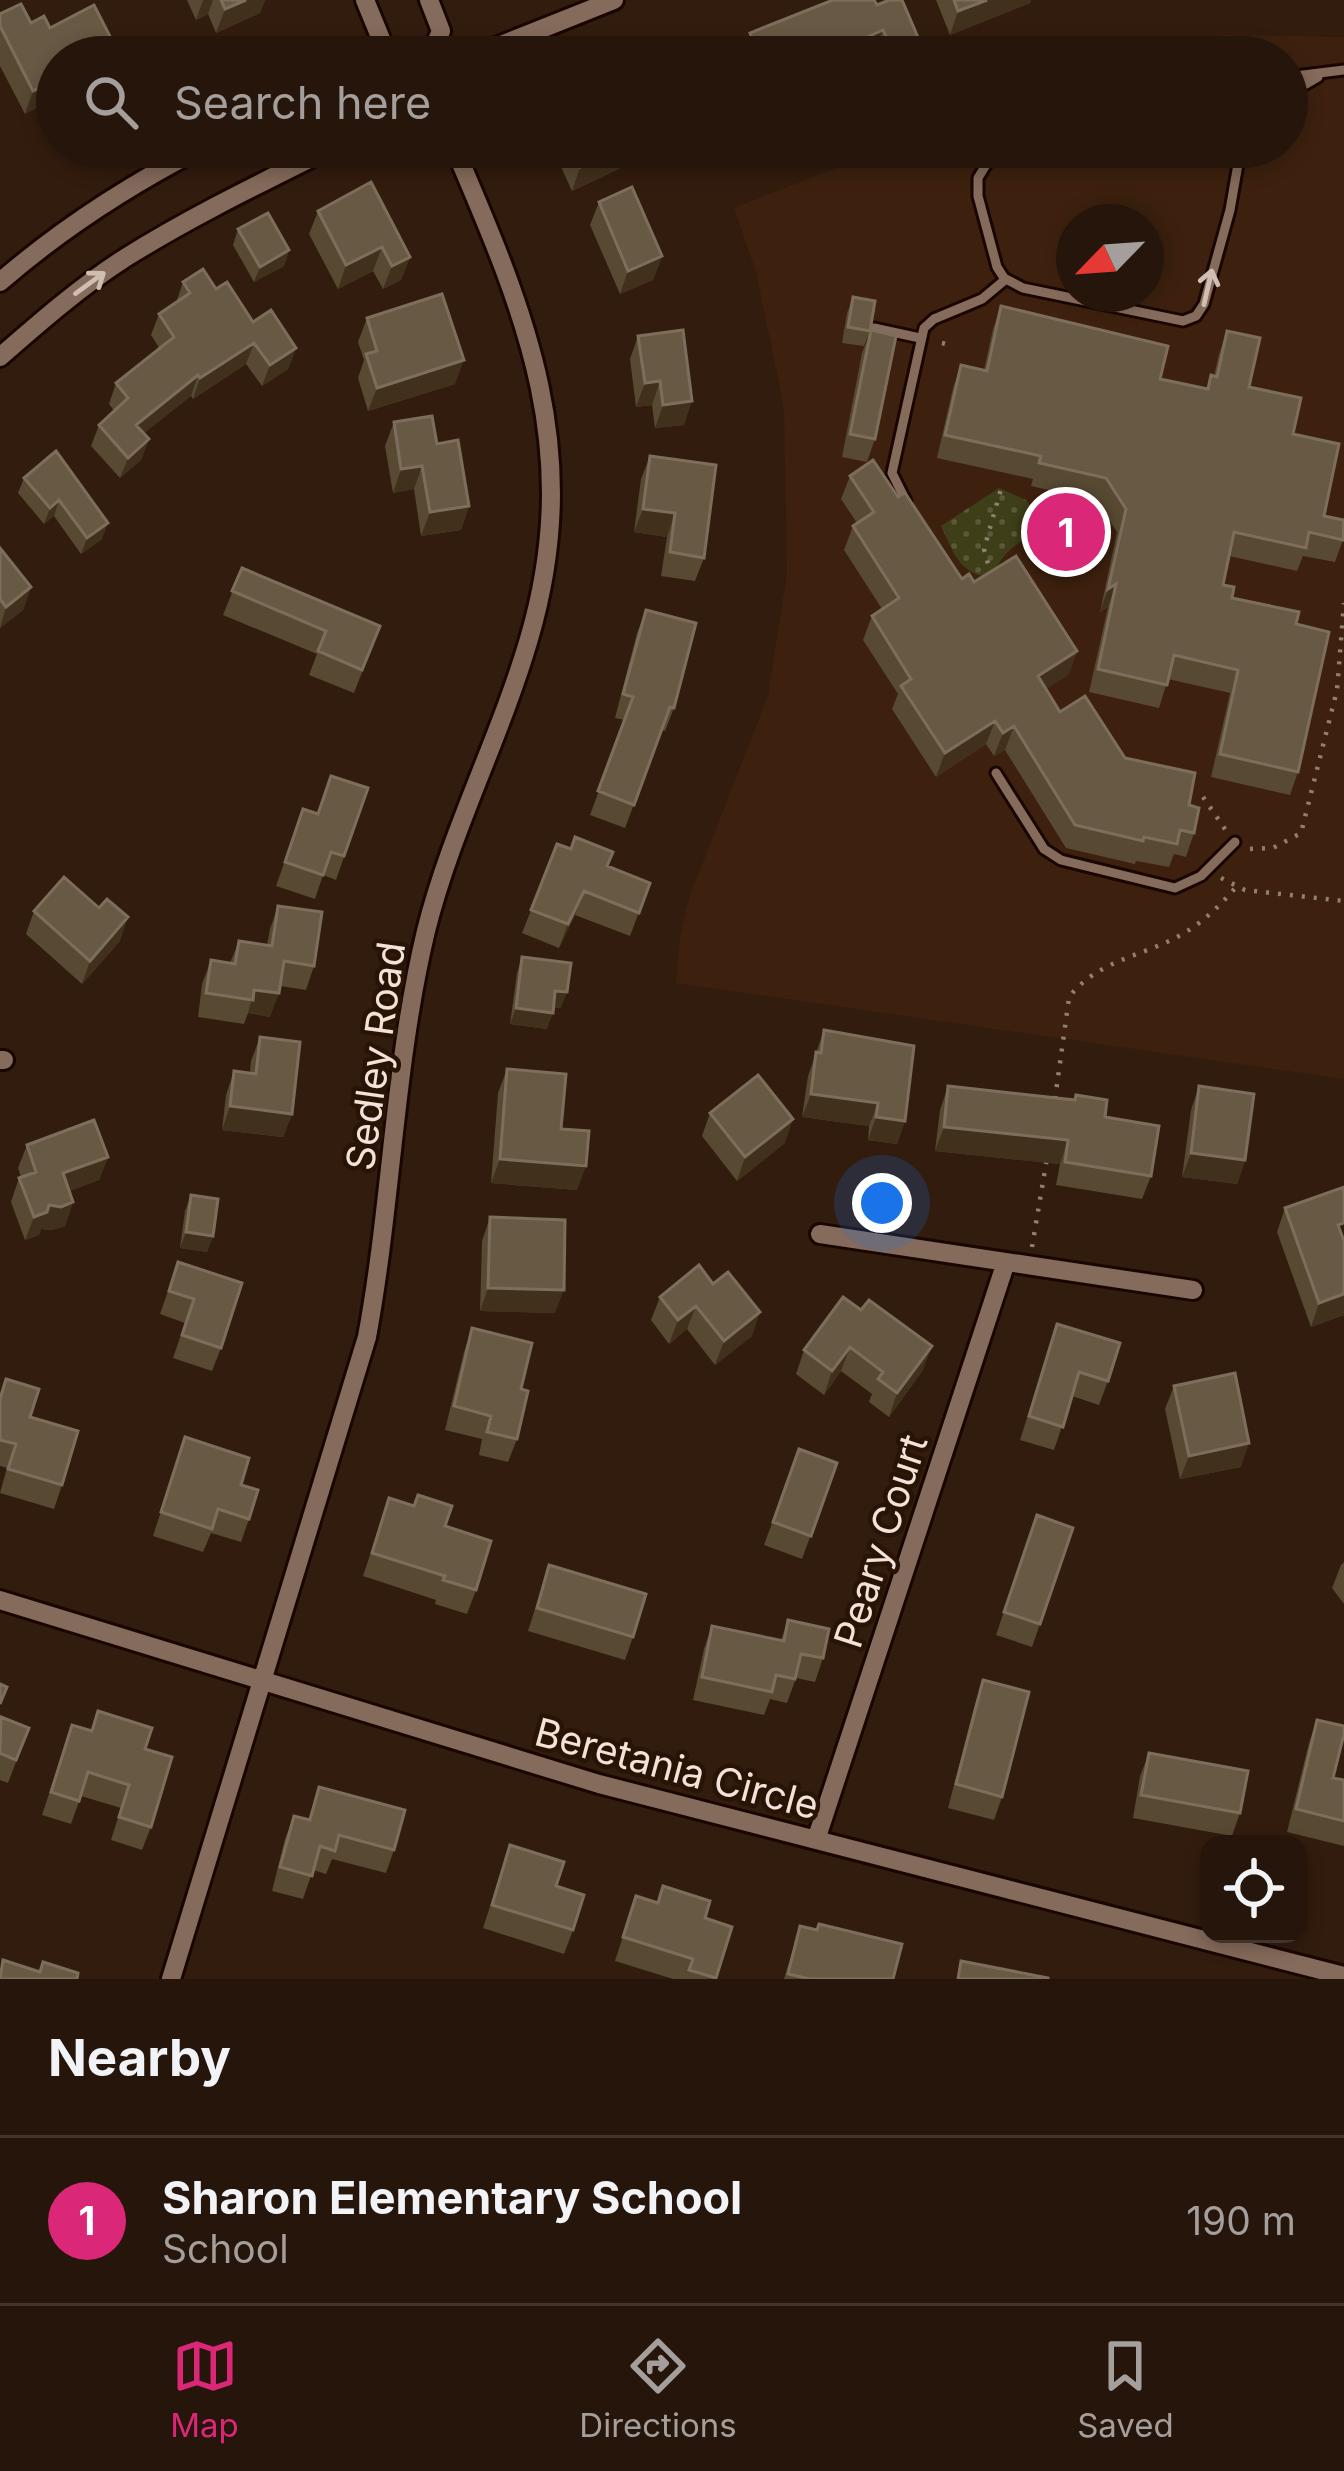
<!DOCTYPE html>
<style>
:root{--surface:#26150a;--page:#2e1e13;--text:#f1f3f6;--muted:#a49f9c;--line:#42342b;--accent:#db2777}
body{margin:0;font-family:Inter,sans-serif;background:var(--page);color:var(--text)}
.controls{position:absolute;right:36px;bottom:36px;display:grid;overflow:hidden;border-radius:24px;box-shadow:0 6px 18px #0003}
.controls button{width:108px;height:108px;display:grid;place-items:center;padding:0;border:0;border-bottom:3px solid var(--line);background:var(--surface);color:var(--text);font:60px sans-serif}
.compass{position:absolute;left:1056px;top:204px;width:108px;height:108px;border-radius:50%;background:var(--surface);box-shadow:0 6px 18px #0003;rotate:245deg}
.you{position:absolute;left:882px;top:1203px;width:42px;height:42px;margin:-30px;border:9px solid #fff;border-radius:50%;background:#1a73e8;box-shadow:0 0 0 18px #1a73e833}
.badge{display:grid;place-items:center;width:78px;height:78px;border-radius:50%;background:var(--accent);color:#fff;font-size:39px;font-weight:700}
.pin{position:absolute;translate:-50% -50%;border:6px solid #fff;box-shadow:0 3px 12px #0006}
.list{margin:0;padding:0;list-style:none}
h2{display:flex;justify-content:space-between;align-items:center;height:156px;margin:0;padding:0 48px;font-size:51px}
h2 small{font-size:39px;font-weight:400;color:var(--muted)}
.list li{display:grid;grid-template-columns:78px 1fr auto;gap:36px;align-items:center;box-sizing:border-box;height:168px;padding:0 48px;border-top:3px solid var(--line)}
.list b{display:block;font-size:45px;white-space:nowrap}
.list p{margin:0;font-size:39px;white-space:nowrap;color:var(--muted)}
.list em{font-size:39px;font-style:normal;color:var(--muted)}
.icon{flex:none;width:66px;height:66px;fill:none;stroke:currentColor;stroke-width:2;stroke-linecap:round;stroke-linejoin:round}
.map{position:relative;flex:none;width:1344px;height:1979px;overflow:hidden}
.search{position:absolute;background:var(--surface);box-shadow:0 6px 18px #0003;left:36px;right:36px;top:36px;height:132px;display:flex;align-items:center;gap:30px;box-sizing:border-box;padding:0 42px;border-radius:66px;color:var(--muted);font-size:45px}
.sheet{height:324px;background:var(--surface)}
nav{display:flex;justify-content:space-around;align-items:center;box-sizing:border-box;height:168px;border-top:3px solid var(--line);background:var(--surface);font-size:33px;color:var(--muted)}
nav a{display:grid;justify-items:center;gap:6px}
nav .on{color:var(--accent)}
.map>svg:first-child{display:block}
</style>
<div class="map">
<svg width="1344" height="1979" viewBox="0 0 1344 1979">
<defs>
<pattern id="park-dots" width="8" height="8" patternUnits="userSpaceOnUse" patternTransform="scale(3)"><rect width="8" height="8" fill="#3e3e18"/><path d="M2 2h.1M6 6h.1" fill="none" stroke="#5a5a39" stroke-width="1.8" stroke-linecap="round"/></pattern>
</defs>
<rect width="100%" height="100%" fill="#321c0e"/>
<path fill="#3d210e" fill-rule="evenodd" d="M1220,35L1344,37V1079L676,983L680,937L689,898L768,696L787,573L784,408L756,272L734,208L890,147H1287V57H1139ZM1074,222H1146V294H1074Z"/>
<path fill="url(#park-dots)" d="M999,488L1026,500L1040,517C1029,541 1020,539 1005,555C999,561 997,570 986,577C958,572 952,549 941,526Z"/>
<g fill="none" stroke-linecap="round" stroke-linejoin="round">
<defs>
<path id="service" d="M1287,77L1344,70
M1287,95L1318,77
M1024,147L989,160L978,178V196L997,267L1004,278L1023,288L1183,321L1196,316L1204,304L1230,210L1241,147
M874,328L920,338
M906,501L892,473L924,328L934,319L982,299L1006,279
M996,773L1044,849L1061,860L1175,888L1201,876L1235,842"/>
<path id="minor" d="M365,0L383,44L400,57
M429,0L441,31L430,57
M471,57L614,0
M0,282C61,229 131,184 203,147
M0,357C40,322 80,287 125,258C192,216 263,182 333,147
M0,1060H4
M820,1234L1193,1290
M0,1600L599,1784L1344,1976
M816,1840L1006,1262
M171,1979L367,1337C392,1202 394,1064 426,931C451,831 500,738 529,639C584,451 527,317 454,147"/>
</defs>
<use href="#service" stroke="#190600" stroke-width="15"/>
<use href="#minor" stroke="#190600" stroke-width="24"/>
<path stroke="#927f73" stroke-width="4.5" stroke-dasharray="3 9" stroke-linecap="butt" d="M942,343L946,344
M991,575L984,549L1001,489
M1203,797L1227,832
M1250,849L1273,848L1301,833L1337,690L1344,603
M1221,878L1245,890L1344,901
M1055,1099L1069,998L1074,991C1103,960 1141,956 1177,937C1200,925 1219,907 1236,887
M1032,1247L1047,1158"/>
<use href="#service" stroke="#856b5b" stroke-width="9"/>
<use href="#minor" stroke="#856b5b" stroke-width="18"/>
</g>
<path fill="#574932" d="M187,0H265L260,13L216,33L208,14L196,20Z
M936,0H1031L1030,3L950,35Z
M94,5L25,114L0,66V14L50,28Z
M877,5L915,57H876L874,53L866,57H742L750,33Z
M552,147H627L619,169L572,191Z
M599,202L662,256L653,280L620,294L590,225Z
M318,211L410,257L401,280L383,289L373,271L338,289L309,234Z
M238,229L289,250L284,266L254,282L233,245Z
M183,282L216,289L253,322L296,348L288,369L262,386L246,364L193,399L191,396L144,433L149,439L141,460L120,478L91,446L99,425L114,411L109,404L116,383L160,349L151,335L159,314L176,303Z
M853,297L870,331L864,346L842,343L847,313Z
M1001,306L1160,379L1206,389L1211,375L1214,376L1219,354L1227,331L1249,387L1293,434L1324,516L1343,540L1335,562L1303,556L1297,571L1229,556L1223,585L1232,598L1296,624L1298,772L1290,795L1211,777L1230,693L1168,679L1159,708L1089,692L1108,607L1100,612L1117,532L1097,501L1031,486L1033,479L937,458L953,388L961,365L984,370L993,329Z
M367,318L455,384L368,411L358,378L364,360L358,342Z
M871,330L875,439L867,462L842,457L862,353Z
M638,336L684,425L655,428L652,405L636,407L630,359Z
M394,422L437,444L469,506L461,530L421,536L414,489L393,493L385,446Z
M56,451L102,539L81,554L54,516L44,524L18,493L24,478Z
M650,456L704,558L695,581L661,576L667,537L634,532L641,479Z
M850,476L898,497L962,579L974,582L1077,651L1068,675L1046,689L1060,712L1189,805L1194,833L1186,857L1174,854L1169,867L1136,861L1135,864L1066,848L1005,750L994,756L986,744L936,777L892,709L898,694L863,640L872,616L882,609L844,550L853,526L857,523L841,499Z
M0,548L31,587L23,610L0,628Z
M242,568L380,626L354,693L309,675L317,654L223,615Z
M646,610L674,708L665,731L662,730L625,828L590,815L625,720L615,718L637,633Z
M368,788L336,880L323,875L315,899L276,886L303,809L318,814Z
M557,844L650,883L630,936L575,915L559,948L522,933Z
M278,906L314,966L306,990L280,986L270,1017L248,1013L244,1024L198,1017L202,984L211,960L230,963L239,941L267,945L270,929Z
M99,908L120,941L82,984L26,934L34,911Z
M522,957L561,1008L553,1007L547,1029L510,1024L517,973Z
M824,1030L905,1121L897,1144L868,1140L869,1126L802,1117L808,1076Z
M260,1037L292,1114L283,1137L222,1130L226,1095L234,1071L250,1073L251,1061Z
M507,1069L561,1129L577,1190L491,1183L498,1093Z
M948,1086L1105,1117L1151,1176L1142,1199L1056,1185L1060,1164L935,1151L940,1110Z
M1199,1086L1245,1160L1237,1184L1182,1177L1191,1110Z
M710,1113L785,1143L737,1181L702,1136Z
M27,1145L108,1157L99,1180L69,1191L73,1202L65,1226L52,1230L41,1229L39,1235L25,1240L11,1202L19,1178L21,1177L18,1168Z
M191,1195L213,1236L207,1252L180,1248L185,1211Z
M1285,1208L1344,1315L1311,1327L1277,1232Z
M490,1217L555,1313L480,1311L482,1241Z
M178,1262L221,1348L212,1371L173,1358L185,1323L160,1314Z
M699,1265L752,1336L715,1365L687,1329L669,1344L651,1320L660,1297Z
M843,1297L923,1370L889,1417L869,1402L872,1394L841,1371L824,1395L796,1374L804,1350Z
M1057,1324L1108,1381L1099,1405L1072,1396L1054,1450L1020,1440Z
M472,1328L521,1389L517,1439L508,1462L479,1455L482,1439L445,1430L464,1352Z
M6,1379L30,1417L62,1485L54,1509L0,1493L7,1468L0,1466V1395Z
M1174,1386L1241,1467L1180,1479L1165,1409Z
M185,1437L241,1485L249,1519L241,1542L211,1533L203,1552L153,1536Z
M799,1449L837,1463L802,1559L764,1545Z
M389,1498L445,1526L476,1590L467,1614L435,1604L436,1600L363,1576Z
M1037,1515L1073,1528L1032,1647L996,1635Z
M1344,1562V1604L1332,1588L1341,1565Z
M549,1565L633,1637L625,1660L528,1631Z
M788,1620L823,1658L815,1682L796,1678L787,1703L770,1699L764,1715L693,1700L704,1649L712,1626L781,1640Z
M983,1680L1002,1797L994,1820L948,1808L975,1704Z
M98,1711L145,1749L151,1827L142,1850L111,1840L121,1808L81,1796L71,1824L42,1815L72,1725L91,1730Z
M0,1719L29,1728L8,1783L0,1780Z
M1317,1720L1333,1778L1344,1780V1846L1287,1832L1309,1743Z
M1149,1753L1240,1813L1232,1836L1133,1818L1140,1776Z
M319,1787L394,1850L386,1873L332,1859L326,1874L313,1870L303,1899L272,1891L285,1839L294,1816L308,1820Z
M510,1845L556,1886L573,1930L564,1954L483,1928Z
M663,1886L705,1918L715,1979H673L615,1961L636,1896L657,1903Z
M800,1926L893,1979H784Z"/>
<path fill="#41301c" d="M203,0H213L208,14L196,20Z
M246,0H265L260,13L216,33L225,9Z
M987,0H1031L1030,3L950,35L958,11Z
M883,30L874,53L866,57H823Z
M920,42L915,57H893L894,54Z
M57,79V98L25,114L33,91Z
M627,147L619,169L572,191L580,167Z
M382,247L373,271L338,289L346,265Z
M289,250L284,266L254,282L260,267Z
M662,256L653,280L620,294L628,271Z
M410,257L401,280L383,289L392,266Z
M254,343L246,364L193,399L200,378Z
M296,348L288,369L262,386L270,365Z
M464,360L455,384L368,411L377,388Z
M198,375L191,396L128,446L136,425Z
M660,381L652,405L636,407L645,383Z
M692,401L684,425L655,428L663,405Z
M149,439L141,460L120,478L128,458Z
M422,466L414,489L393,493L401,469Z
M59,500L54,516L44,524L50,508Z
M469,506L461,530L421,536L430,512Z
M643,509L675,513L667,537L634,532Z
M108,523L102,539L81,554L87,538Z
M1116,584L1108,607L1100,612L1108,589Z
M31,587L23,610L0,628L6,607Z
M1077,651L1068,675L1029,700L1038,676Z
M995,721L986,744L936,777L945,753Z
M1014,726L1005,750L994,756L1003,733Z
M584,891L575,915L559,948L568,924Z
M128,917L120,941L82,984L90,961Z
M254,990L279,993L270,1017L248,1013Z
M555,991L567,992L561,1008L550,1007Z
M516,1008L553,1013L547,1029L510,1024Z
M811,1094L878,1103L869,1126L802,1117Z
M230,1106L292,1114L283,1137L222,1130Z
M876,1117L905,1121L897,1144L868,1140Z
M793,1119L785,1143L737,1181L745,1157Z
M944,1127L1068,1140L1060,1164L935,1151Z
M1191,1153L1245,1160L1237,1184L1182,1177Z
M108,1157L99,1180L54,1197L63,1173Z
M500,1159L586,1166L577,1190L491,1183Z
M73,1202L65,1226L52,1230L41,1229L39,1235L25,1240L34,1217L49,1205Z
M186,1232L213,1236L207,1252L180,1248Z
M488,1288L564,1290L555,1313L480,1311Z
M1344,1294V1315L1311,1327L1319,1303Z
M696,1306L687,1329L669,1344L678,1320Z
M760,1312L752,1336L715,1365L724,1341Z
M932,1346L923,1370L889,1417L897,1393Z
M850,1347L841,1371L824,1395L832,1371Z
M1249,1443L1241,1467L1180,1479L1189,1456Z"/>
<path fill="#675944" stroke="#7d6e5b" stroke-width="3" d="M221,0H246L225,9Z
M833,0H874L877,5L889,0H902L920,42L894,54L883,30L823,57H760L750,33Z
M954,0H987L958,11Z
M21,4L31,23L44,16L50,28L94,5L116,48L99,57H57V79L33,91L0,26V14Z
M571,147H625L580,167Z
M371,182L410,257L392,266L382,247L346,265L318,211Z
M632,187L662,256L628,271L599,202Z
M268,213L289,250L260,267L238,229Z
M203,269L216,289L227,282L253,322L271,310L296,348L270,365L254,343L200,378L198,375L136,425L149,439L128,458L99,425L128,398L116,383L174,337L159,314L190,293L183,282Z
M442,294L464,360L377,388L366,354L377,351L367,318Z
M853,297L875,301L870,331L848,327Z
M1001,306L1168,346L1160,379L1208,389L1211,375L1217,377L1227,331L1260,338L1249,387L1301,398L1293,434L1339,444L1324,516L1344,520L1343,540L1309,532L1306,548L1234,532L1223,585L1234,587L1232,598L1299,612L1296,624L1329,632L1298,772L1220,754L1238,670L1174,655L1167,685L1098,669L1116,584L1108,589L1126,509L1106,478L1039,463L1041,456L945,435L961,365L987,371Z
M683,330L692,401L663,405L660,381L645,383L638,336Z
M871,330L896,336L875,439L850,434Z
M432,416L437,444L458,440L469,506L430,512L422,466L401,469L394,422Z
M56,451L108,523L87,538L59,500L50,508L24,478Z
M650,456L716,465L704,558L670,552L675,513L643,509Z
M873,460L898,497L905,493L962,579L969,574L974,582L1016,556L1077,651L1038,676L1060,712L1085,696L1125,758L1195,773L1189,805L1199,808L1194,833L1180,830L1177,844L1144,837L1143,841L1075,825L1014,726L1003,733L995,721L945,753L901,686L911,679L872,616L899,598L853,526L874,512L850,476Z
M0,548L31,587L6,607L0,599Z
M242,568L380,626L362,670L318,651L326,631L232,591Z
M646,610L696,623L674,708L670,707L634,805L598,791L633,697L623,694Z
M331,776L368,788L344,856L331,852L323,875L285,862L303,809L318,814Z
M575,837L613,852L607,866L650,883L639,913L584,891L568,924L531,910L557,844L571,849Z
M64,877L99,908L107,899L128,917L90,961L34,911Z
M278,906L322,912L314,966L284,961L279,993L254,990L253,1000L206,993L211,960L235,964L239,941L272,946Z
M522,957L571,963L567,992L555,991L553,1013L516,1008Z
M824,1030L914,1046L905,1121L876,1117L878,1103L811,1094L816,1052L821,1053Z
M260,1037L300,1042L292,1114L230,1106L234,1071L256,1074Z
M507,1069L566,1074L561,1129L589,1131L586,1166L500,1159Z
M758,1075L793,1119L745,1157L710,1113Z
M948,1086L1075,1100L1076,1095L1107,1100L1105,1117L1159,1126L1151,1176L1065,1162L1068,1140L944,1127Z
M1199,1086L1254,1094L1245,1160L1191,1153Z
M94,1120L108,1157L63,1173L73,1202L61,1207L49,1205L47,1212L34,1217L19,1178L36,1172L27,1145Z
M1344,1187V1223L1338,1225L1344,1241V1294L1319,1303L1285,1208Z
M191,1195L218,1199L213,1236L186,1232Z
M490,1217L565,1220L564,1290L488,1288Z
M178,1262L242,1283L221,1348L182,1335L194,1299L169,1291Z
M699,1265L713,1284L728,1272L760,1312L724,1341L696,1306L678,1320L660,1297Z
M843,1297L861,1310L869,1300L932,1346L897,1393L878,1379L883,1372L850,1347L832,1371L804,1350Z
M1057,1324L1120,1343L1108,1381L1079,1372L1063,1427L1029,1416Z
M472,1328L532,1343L521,1389L528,1391L517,1439L487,1432L491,1416L454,1406Z
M1235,1373L1249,1443L1189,1456L1174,1386Z
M6,1379L39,1389L30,1417L78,1431L62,1485L8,1469L16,1444L0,1440V1399Z
M185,1437L249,1458L241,1485L258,1490L249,1519L218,1509L212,1529L161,1512Z
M799,1449L837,1463L811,1536L773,1522Z
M418,1495L452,1506L445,1526L491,1541L476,1590L443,1580L445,1576L372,1553L389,1498L414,1506Z
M1037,1515L1073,1528L1040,1624L1004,1612Z
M549,1565L646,1594L633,1637L537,1608Z
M788,1620L829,1629L823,1658L801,1654L795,1679L776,1675L772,1692L702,1677L712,1626L784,1641Z
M983,1680L1029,1692L1002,1797L956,1784Z
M0,1684L7,1687L0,1704Z
M98,1711L152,1728L145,1749L172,1757L151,1827L119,1817L129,1785L88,1772L79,1801L51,1792L72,1725L92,1731Z
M1,1717L29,1728L16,1760L0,1753Z
M1317,1720L1344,1726V1734L1333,1778L1344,1780V1821L1296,1809Z
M1149,1753L1248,1771L1240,1813L1141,1795Z
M319,1787L405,1810L394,1850L339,1835L335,1851L320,1846L312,1876L280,1867L294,1816L310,1820Z
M510,1845L564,1862L556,1886L584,1895L573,1930L492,1905Z
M663,1886L710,1901L705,1918L732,1927L716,1978L689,1970L693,1959L623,1937L636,1896L658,1903Z
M819,1924L902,1944L893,1979H810L788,1974L800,1926L817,1930Z
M3,1960L40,1972L43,1962L78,1973L77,1979H0Z
M961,1961L1048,1978V1979H958Z"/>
<defs><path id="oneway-shaft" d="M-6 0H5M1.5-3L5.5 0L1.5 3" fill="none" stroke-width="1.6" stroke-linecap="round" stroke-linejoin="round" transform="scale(3)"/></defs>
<g stroke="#d1beb3">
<use href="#oneway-shaft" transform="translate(90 283) rotate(-36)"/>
<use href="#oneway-shaft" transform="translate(1208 287) rotate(-77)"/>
</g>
<g text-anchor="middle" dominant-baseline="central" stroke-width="9" stroke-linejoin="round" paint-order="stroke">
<g font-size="39" fill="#f2e2d9" stroke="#281305">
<text transform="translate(375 1056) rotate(-82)">Sedley Road</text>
<text transform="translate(880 1541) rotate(-72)">Peary Court</text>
<text transform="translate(677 1768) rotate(15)">Beretania Circle</text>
</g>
</g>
</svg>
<div class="controls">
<button><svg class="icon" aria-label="locate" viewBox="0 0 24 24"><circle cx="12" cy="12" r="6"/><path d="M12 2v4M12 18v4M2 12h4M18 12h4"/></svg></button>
</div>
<svg class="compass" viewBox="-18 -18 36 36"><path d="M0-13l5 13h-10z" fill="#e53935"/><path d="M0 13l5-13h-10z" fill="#a49f9c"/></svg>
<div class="you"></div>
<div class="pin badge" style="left:1066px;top:532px">1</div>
<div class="search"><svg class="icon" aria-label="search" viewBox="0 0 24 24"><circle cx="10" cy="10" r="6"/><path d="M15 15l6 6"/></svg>Search here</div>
</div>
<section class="sheet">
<h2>Nearby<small></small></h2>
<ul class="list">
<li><span class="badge">1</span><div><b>Sharon Elementary School</b><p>School</p></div><em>190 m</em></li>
</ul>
</section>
<nav>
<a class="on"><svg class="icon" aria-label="map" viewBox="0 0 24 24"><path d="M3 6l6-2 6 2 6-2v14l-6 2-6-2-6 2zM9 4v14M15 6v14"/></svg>Map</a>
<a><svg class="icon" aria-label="directions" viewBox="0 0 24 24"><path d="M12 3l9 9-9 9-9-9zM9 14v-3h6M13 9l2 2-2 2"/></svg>Directions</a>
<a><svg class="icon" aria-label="saved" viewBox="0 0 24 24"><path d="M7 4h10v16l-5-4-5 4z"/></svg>Saved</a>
</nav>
